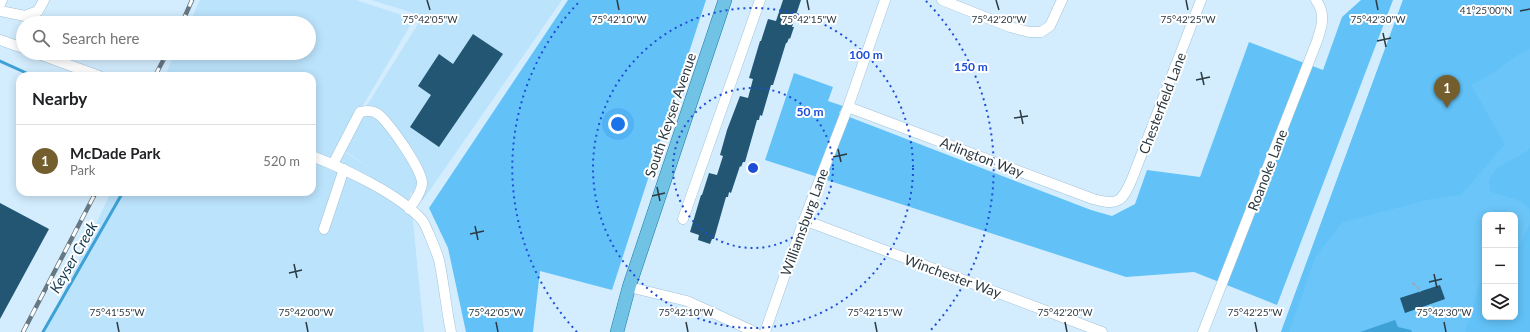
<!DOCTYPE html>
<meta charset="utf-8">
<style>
:root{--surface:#fff;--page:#f6f6f6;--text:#202124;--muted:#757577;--line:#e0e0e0;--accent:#745e2e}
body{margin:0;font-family:Lato,sans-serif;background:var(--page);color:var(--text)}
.controls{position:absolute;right:12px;bottom:12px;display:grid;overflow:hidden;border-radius:8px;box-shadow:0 2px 10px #0003}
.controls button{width:36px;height:36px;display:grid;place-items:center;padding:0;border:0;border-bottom:1px solid var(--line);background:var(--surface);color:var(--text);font:20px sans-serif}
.you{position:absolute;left:618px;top:124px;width:14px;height:14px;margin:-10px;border:3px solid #fff;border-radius:50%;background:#1a73e8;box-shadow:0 0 0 6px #1a73e833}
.badge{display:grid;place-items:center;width:26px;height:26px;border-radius:50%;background:var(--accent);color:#fff;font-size:13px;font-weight:700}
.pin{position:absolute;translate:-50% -33px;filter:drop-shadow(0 1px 2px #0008)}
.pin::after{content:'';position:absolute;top:21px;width:14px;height:12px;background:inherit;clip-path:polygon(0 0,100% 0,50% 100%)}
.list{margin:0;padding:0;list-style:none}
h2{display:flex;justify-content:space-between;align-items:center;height:52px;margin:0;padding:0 16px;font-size:17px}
h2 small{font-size:13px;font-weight:400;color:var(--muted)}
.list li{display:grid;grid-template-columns:26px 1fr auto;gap:12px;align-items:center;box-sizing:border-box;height:72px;padding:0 16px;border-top:1px solid var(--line)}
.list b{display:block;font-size:15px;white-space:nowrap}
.list p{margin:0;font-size:13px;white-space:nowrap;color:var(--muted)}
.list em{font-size:13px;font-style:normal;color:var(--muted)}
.icon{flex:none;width:22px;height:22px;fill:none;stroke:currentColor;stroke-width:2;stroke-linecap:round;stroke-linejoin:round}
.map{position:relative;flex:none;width:1530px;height:332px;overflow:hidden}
.search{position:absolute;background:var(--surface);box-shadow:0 2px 10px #0003;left:16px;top:16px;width:300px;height:44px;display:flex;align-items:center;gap:10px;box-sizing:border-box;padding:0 14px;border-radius:22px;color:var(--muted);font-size:15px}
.panel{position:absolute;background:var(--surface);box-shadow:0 2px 10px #0003;left:16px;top:72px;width:300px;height:124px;border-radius:12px}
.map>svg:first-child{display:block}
</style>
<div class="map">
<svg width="1530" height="332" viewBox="0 0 1530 332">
<rect width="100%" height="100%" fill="#d3edfe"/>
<path fill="#bbe3fc" d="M200,0H356L414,19L338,148L374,170L340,148L423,16L371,0H562L423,200L410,192L424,332H45L111,192H312V76H165L175,53H309V23H189Z"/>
<path fill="#6bc5f8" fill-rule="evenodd" d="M1403,0H1530V332H1281ZM1485,215H1515V317H1485Z"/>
<path fill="#62c2f8" d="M568,0H706L612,290L540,271L533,332H466L448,248L429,208Z
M1361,0H1393L1277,305L1194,272L1126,277L765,160L794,73L833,87L828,101L843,106L839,113L1091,210L1112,216L1135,204L1147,170L1200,177L1249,42L1323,70L1342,17Z
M1403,0H1530V49L1516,56L1493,73L1471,85L1505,144L1461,195L1431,199L1343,222L1316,256L1289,332H1281Z
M1530,148V218L1529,208L1518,200L1491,192C1481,166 1517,162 1530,148Z
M1530,224V332H1465L1485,267V317H1515V250L1518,248Z"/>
<path fill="#3ea1d6" d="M1395,320L1398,327L1411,330L1412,332H1360Z"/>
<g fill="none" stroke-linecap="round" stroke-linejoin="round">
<path stroke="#3ea1d6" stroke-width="3" d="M0,61L33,76
M43,332L123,192"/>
</g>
<path fill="#225672" d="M783,0H801L792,27H794L790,39L789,38L787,43H786L773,85H771L762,116L760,115L759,120H757L745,162H743L741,167L740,166L731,193L729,192L728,197H726L714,239H712L710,244L698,240L699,235L690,232L701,195H702L709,173L717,175L723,156L720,155L727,130L740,96L748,98L753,79L749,78L760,41H761L768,19L776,21Z
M473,34L503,54L439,147L410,127L431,95L418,86L439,54L453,64Z
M0,203L49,229L0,319Z
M1440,285L1445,299L1405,313L1400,298Z"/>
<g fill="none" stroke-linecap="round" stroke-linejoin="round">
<defs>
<path id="minor" d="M942,0L1010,27L1029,32H1041L1050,26L1062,0
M0,4L2,0
M0,11L25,16L38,11L44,0
M0,40L23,48
M36,53L99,76
M848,107L1093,199C1118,206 1122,202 1132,179L1201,0
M312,156C345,169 399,194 422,220C426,225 437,253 439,260C444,283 446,308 451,332
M333,164L360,112C366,111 372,110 378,114C389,123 423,170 422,184C421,194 414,201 409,209
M683,219L760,0
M804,220L1102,332
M324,229L344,169
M629,287L687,301L755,332
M765,332L804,220L848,107L885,0
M1203,332L1317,41C1322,26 1326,14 1316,0"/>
<path id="major" d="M617,332L629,287L725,0"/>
</defs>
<use href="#minor" stroke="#a2c2d6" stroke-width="11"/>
<use href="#major" stroke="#1b79a2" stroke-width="14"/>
<path stroke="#96abb9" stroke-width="2" stroke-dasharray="4 2" stroke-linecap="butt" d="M1412,283L1417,286L1420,292"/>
<use href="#minor" stroke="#fff" stroke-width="10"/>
<use href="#major" stroke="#71c3e6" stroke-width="13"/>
<defs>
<path id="rail" d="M182,23L192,0
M155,76L167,53
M23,332L96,192"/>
</defs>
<use href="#rail" stroke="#677883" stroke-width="4.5"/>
<use href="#rail" stroke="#fff" stroke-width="3" stroke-dasharray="9" stroke-linecap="butt"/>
</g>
<path fill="none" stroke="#2c3941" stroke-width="1.5" d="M427,0L430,10M617,0L619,10M807,0L809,10M996,0L999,10M1186,0L1188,10M1376,0L1378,10M1520,11L1530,9M1383,33L1386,47M1377,41L1391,38M1201,72L1204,85M1196,80L1210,77M1020,110L1023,124M1014,118L1028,116M838,149L841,162M833,157L847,154M657,187L660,201M652,196L665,193M475,226L478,240M470,234L484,231M294,264L297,278M289,273L302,270M1434,274L1437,288M1429,282L1442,279M117,322L119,332M306,322L308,332M496,322L498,332M686,322L688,332M875,322L877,332M1065,322L1067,332M1255,322L1257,332M1444,322L1446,332"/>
<g fill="none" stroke="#1d4ed8" stroke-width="2" stroke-dasharray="2 4">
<circle cx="753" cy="168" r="80"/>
<circle cx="753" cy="168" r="160"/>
<path d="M577 332A240 240 0 0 1 580 1M926 1A240 240 0 0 1 929 332"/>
</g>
<g text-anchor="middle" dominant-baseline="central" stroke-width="4" stroke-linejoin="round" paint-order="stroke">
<g font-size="14" fill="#2c3941" stroke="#fff">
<text transform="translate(1162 103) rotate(-69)">Chesterfield Lane</text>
<text transform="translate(670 115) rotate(-71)">South Keyser Avenue</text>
<text transform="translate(982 157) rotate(21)">Arlington Way</text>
<text transform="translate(1267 170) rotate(-69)">Roanoke Lane</text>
<text transform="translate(804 222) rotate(-70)">Williamsburg Lane</text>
<text transform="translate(953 276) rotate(20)">Winchester Way</text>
</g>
<g font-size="15" font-style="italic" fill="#103a50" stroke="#fff">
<text transform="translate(73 257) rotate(-60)">Keyser Creek</text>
</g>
</g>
<g font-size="10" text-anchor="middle" fill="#2c3941" stroke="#fff" stroke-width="4" stroke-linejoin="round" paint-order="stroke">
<text x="1486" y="14">41°25'00"N</text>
<text x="430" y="23">75°42'05"W</text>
<text x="619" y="23">75°42'10"W</text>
<text x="809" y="23">75°42'15"W</text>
<text x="999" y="23">75°42'20"W</text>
<text x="1188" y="23">75°42'25"W</text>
<text x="1378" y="23">75°42'30"W</text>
<text x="117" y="316">75°41'55"W</text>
<text x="306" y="316">75°42'00"W</text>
<text x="496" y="316">75°42'05"W</text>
<text x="686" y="316">75°42'10"W</text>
<text x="875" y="316">75°42'15"W</text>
<text x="1065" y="316">75°42'20"W</text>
<text x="1255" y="316">75°42'25"W</text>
<text x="1444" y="316">75°42'30"W</text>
</g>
<circle cx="753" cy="168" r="6" fill="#1d4ed8" stroke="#fff" stroke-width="2"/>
<g font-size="12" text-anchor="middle" font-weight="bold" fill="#1d4ed8" stroke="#fff" stroke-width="4" stroke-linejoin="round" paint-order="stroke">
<text x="866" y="59">100 m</text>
<text x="971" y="71">150 m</text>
<text x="810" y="116">50 m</text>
</g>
</svg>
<div class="controls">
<button>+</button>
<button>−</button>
<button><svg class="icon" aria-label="layers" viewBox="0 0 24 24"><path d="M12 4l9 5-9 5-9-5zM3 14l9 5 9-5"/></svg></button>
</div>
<div class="you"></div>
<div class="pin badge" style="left:1447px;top:108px">1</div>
<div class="search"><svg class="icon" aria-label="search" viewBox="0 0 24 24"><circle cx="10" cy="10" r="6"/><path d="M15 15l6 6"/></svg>Search here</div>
<section class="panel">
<h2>Nearby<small></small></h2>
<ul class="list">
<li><span class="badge">1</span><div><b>McDade Park</b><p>Park</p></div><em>520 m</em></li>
</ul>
</section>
</div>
